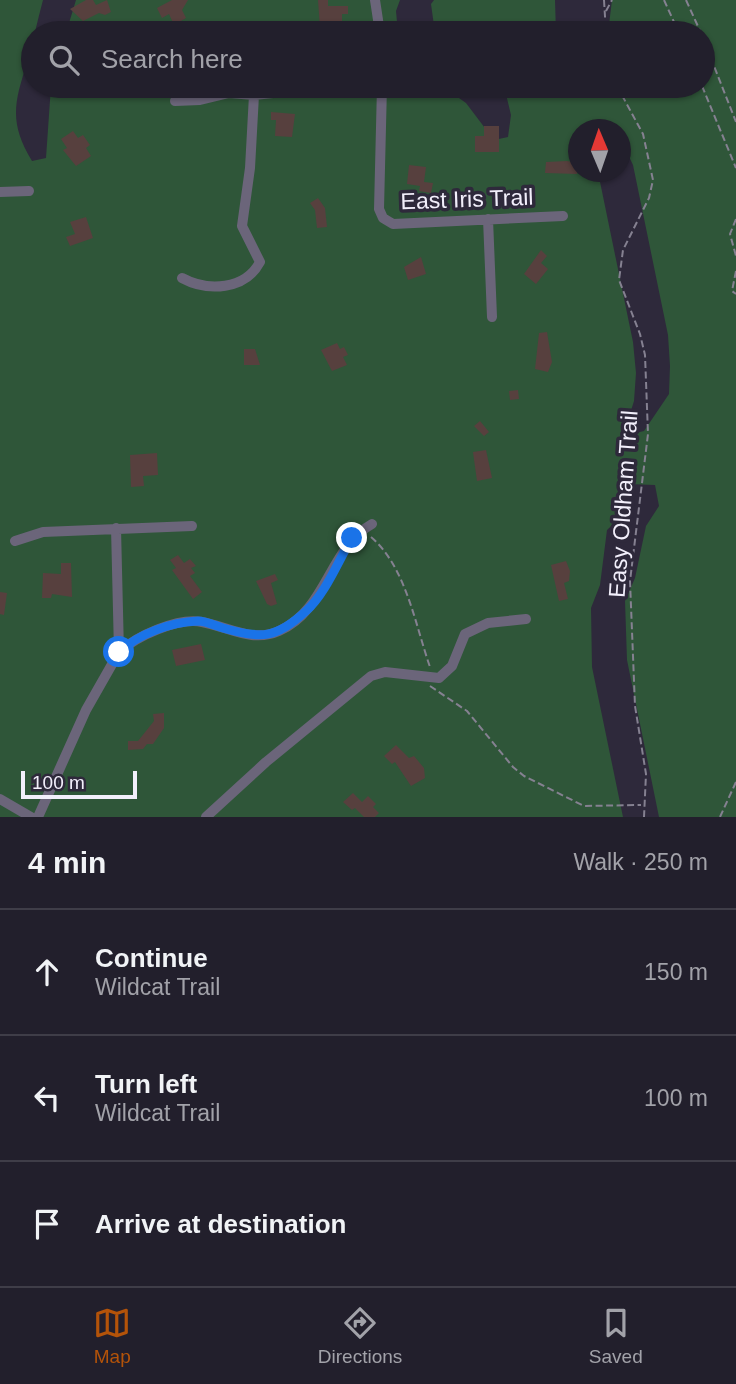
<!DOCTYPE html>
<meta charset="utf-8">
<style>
:root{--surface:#221f2c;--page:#2e2c38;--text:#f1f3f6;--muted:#a2a2a9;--line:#3f3d48;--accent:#b45309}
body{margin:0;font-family:Helvetica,sans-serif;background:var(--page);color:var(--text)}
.compass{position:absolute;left:568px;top:119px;width:63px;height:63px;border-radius:50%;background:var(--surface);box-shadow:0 2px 5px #0004;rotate:358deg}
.scale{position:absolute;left:21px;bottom:18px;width:116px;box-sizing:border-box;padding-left:7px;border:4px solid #f2effb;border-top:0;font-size:19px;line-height:24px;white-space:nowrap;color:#f2effb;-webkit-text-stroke:5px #2e293b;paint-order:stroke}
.stop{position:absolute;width:21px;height:21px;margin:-16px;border:5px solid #1a73e8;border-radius:50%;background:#fff}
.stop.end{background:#1a73e8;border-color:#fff;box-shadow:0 2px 7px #0008}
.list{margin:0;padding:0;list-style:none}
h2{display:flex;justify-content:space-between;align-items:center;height:91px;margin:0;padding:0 28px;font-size:30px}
h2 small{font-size:23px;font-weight:400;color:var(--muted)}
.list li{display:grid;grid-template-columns:46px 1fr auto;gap:21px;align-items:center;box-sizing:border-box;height:126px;padding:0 28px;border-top:2px solid var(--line)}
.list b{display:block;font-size:26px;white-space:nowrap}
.list p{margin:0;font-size:23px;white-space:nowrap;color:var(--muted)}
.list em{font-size:23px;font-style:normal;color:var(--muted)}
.icon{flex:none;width:38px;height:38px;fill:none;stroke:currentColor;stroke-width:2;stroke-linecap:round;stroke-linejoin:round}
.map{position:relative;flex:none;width:736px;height:817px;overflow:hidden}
.search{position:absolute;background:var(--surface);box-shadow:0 2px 5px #0004;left:21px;right:21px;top:21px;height:77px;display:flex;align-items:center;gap:18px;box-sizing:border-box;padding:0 24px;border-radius:38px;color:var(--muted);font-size:26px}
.sheet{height:469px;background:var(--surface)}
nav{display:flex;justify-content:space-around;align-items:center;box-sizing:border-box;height:98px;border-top:2px solid var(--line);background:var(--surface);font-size:19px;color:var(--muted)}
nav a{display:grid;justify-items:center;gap:4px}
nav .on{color:var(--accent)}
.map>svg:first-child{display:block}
</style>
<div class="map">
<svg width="736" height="817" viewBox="0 0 736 817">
<rect width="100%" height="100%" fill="#2e293b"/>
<path fill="#2f5639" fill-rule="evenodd" d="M0,0H43C37,22 33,42 27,63C14,103 9,123 32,161L46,158L51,86H442L466,103L494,140L508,137L511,115L504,86H583L588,89L597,86H703V33H608L612,0H736V817H659L627,660L625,601L635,578L646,526L659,506L655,485L627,484L625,513L607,530L600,585L591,608L592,667L623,817H0ZM578,130H620L621,140L633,165L668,335L670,366L669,394L644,431L631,434L628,420L634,401L636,373L633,342L598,172H578Z
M76,0H400L396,11L398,33H66Z
M434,0H555L556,33H435L431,4Z"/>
<path fill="#57403e" d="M86,0H93L96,5L107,0L111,12L105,15L99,13L83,21L70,9Z
M172,0H188L182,10L186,18L174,25L169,14L162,18L157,8Z
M318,0H328V6H348V14H342V32H326V28H320Z
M271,112L295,114L292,137L275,136L276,120H271Z
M484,126H499V152H475V136H484Z
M73,131L78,138L83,135L90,145L86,148L91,156L76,166L63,150L67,148L61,139Z
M567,161L577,163V174L545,173L546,162Z
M409,165L426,167L424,182L433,183L431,193L419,191L420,186L407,184Z
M318,198L325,208L327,227L317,228L315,210L310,203Z
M86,217L93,238L70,246L66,237L75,234L70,222Z
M541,250L547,256L541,263L548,269L536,284L524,274Z
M421,257L426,274L408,280L404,267Z
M547,332L552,362L548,372L535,369L539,333Z
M337,343L340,349L344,347L348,355L343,357L347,365L332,371L321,350Z
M244,349H255L260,365H244Z
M518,390L519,399L510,400L509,391Z
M480,421L489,432L484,436L474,426Z
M486,450L492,478L477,481L473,452Z
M157,453L158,475L143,476L144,486L131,487L130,455Z
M178,555L184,563L190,559L196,566L191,568L195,573L190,576L202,592L193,599L172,570L176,568L170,560Z
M566,561L570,571L569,581L564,583L568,599L559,601L551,565Z
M61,563H71L72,597L52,594L51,598H42L43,573L61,574Z
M275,574L278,580L271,583L277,604L271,606L267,604L256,581Z
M0,592L7,593L4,615L0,614Z
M201,644L205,660L176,666L172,650Z
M164,713V728L153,744H147L143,749L128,750V741H138L154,721L153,714Z
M396,745L409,758L414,756L424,768L425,778L411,786L395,762L392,764L384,756Z
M353,793L362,802L368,796L376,804L373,807L379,813L375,817H364L355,808L352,810L343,802Z"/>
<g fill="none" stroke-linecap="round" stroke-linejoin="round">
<path stroke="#858191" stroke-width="2" stroke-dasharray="7 3.5" stroke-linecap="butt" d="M604,0L606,33
M664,0L679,33
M686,0L701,33
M606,11L612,0
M703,38L736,122
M617,86L643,134L653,180L649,198L623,250L619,280L640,334L645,355L648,434L630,581L635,706L646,774L644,817
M702,86L736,168
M736,219L730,234L736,256
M736,271L732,291L736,294
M371,537C406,567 415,624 430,667
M430,686L467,711L513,767L524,776L584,806L641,805
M720,817L736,782"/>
<path stroke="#6b657a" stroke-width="10" d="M375,0L380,33
M382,86L379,209L383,218L393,224L563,216
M175,101L200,100L229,93L254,95L339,86
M0,192L29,191
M488,219L492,317
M182,278C208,292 245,290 260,262L242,226L250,168L254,95
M15,541L43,532L192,526
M119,652C137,636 178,617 202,622C229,627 252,643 279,631C327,610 329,548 372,524
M0,799L31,817
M38,817L86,710L119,652L116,528
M206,817L266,762L371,676L385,672L439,678L452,666L465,634L488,623L526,619"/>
</g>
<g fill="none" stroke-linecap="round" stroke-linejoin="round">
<path stroke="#1a73e8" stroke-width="9" d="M119,652C139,634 170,622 198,621C206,621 216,626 223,628C261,639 276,639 306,611C326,593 338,561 352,538"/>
</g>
<g text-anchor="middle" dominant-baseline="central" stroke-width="7" stroke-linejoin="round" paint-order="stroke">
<g font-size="23" fill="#f2effb" stroke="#2e293b">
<text transform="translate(467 199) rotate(-2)">East Iris Trail</text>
<text transform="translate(623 504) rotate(-86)">Easy Oldham Trail</text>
</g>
</g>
</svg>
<svg class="compass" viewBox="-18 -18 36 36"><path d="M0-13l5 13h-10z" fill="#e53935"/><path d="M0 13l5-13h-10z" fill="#a2a2a9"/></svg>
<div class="scale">100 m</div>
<div class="stop" style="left:119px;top:652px"></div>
<div class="stop end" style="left:352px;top:538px"></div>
<div class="search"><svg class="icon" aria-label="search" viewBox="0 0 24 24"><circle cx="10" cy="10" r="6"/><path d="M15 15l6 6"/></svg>Search here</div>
</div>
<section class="sheet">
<h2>4 min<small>Walk · 250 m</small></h2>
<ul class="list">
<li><svg class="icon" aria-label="ahead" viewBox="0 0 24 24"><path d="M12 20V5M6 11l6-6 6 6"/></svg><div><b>Continue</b><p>Wildcat Trail</p></div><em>150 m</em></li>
<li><svg class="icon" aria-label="left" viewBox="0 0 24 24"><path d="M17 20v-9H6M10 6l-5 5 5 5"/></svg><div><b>Turn left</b><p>Wildcat Trail</p></div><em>100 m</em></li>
<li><svg class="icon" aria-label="arrive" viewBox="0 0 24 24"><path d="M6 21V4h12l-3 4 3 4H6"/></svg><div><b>Arrive at destination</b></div></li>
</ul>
</section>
<nav>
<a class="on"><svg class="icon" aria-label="map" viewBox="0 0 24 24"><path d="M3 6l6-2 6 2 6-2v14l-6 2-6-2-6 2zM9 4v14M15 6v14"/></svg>Map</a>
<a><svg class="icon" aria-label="directions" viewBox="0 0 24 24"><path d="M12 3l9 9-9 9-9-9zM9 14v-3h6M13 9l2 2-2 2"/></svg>Directions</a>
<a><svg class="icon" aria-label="saved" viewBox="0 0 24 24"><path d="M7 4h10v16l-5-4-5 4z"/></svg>Saved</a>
</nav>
